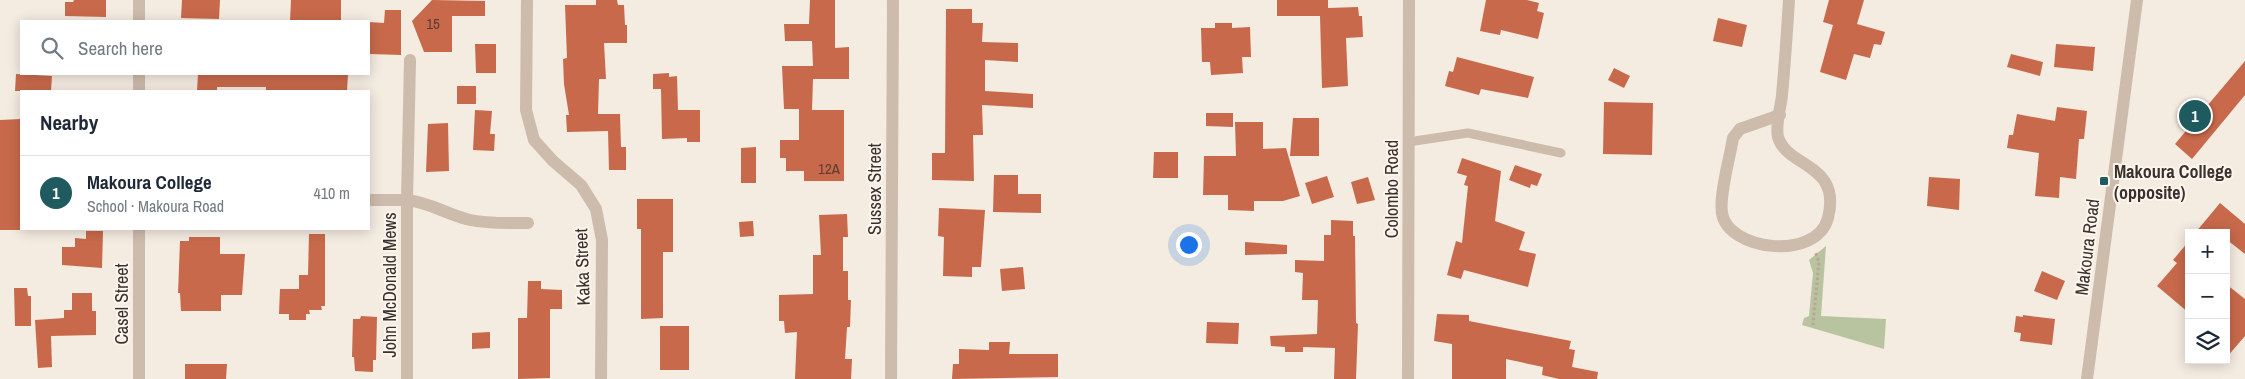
<!DOCTYPE html>
<meta charset="utf-8">
<style>
:root{--surface:#fff;--page:#f6f6f7;--text:#1f2937;--muted:#747a83;--line:#e0e1e3;--accent:#1f5a5e}
body{margin:0;font-family:"Archivo Narrow",sans-serif;background:var(--page);color:var(--text)}
.controls{position:absolute;right:15px;bottom:15px;display:grid;overflow:hidden;border-radius:0px;box-shadow:0 2px 12px #0003}
.controls button{width:45px;height:45px;display:grid;place-items:center;padding:0;border:0;border-bottom:1px solid var(--line);background:var(--surface);color:var(--text);font:25px sans-serif}
.you{position:absolute;left:1188px;top:244px;width:18px;height:18px;margin:-12px;border:4px solid #fff;border-radius:50%;background:#1a73e8;box-shadow:0 0 0 8px #1a73e833}
.badge{display:grid;place-items:center;width:32px;height:32px;border-radius:50%;background:var(--accent);color:#fff;font-size:16px;font-weight:700}
.pin{position:absolute;translate:-50% -50%;border:2px solid #fff;box-shadow:0 1px 5px #0006}
.list{margin:0;padding:0;list-style:none}
h2{display:flex;justify-content:space-between;align-items:center;height:65px;margin:0;padding:0 20px;font-size:21px}
h2 small{font-size:16px;font-weight:400;color:var(--muted)}
.list li{display:grid;grid-template-columns:32px 1fr auto;gap:15px;align-items:center;box-sizing:border-box;height:75px;padding:0 20px;border-top:1px solid var(--line)}
.list b{display:block;font-size:19px;white-space:nowrap}
.list p{margin:0;font-size:16px;white-space:nowrap;color:var(--muted)}
.list em{font-size:16px;font-style:normal;color:var(--muted)}
.icon{flex:none;width:28px;height:28px;fill:none;stroke:currentColor;stroke-width:2;stroke-linecap:round;stroke-linejoin:round}
.map{position:relative;flex:none;width:2245px;height:379px;overflow:hidden}
.search{position:absolute;background:var(--surface);box-shadow:0 2px 12px #0003;left:20px;top:20px;width:350px;height:55px;display:flex;align-items:center;gap:12px;box-sizing:border-box;padding:0 18px;border-radius:0px;color:var(--muted);font-size:19px}
.panel{position:absolute;background:var(--surface);box-shadow:0 2px 12px #0003;left:20px;top:90px;width:350px;height:140px;border-radius:0px}
.map>svg:first-child{display:block}
</style>
<div class="map">
<svg width="2245" height="379" viewBox="0 0 2245 379">
<rect width="100%" height="100%" fill="#f4ebe1"/>
<path fill="#b8c4a0" d="M1826,246L1821,316L1886,319L1884,349L1802,325L1804,318L1809,316L1813,273L1809,260Z"/>
<path fill="#c8694b" d="M74,0H106V17L65,16V2H73Z
M182,0H220L219,19L181,18Z
M291,0H341V21H290Z
M432,0L485,1V16H452V52H424L412,21Z
M596,0H617L618,5H624L625,25H627V43H604L606,79H599L598,114H620L621,147H626V170H609L608,131L567,132L566,115H569L564,84L563,59L567,58L565,5H596Z
M810,0H835V48L849,47V79H813L812,110H844V181H804V171H786V158H780V140H799V109H784L782,66H813L812,41H785L784,24H809Z
M1277,0H1328V8L1358,7L1359,16H1362L1363,37L1346,38L1348,86L1322,88L1320,16H1277Z
M1486,0H1527L1539,3L1537,11L1544,13L1538,39L1501,30L1500,35L1480,31Z
M1829,0H1864L1857,24L1885,32L1881,45L1874,44L1870,58L1854,54L1846,80L1820,72L1833,25L1823,22Z
M946,9H972V23H983L982,42L1018,43V62L985,60V91L1033,94V108L982,105L983,135H973L974,181L932,180V153H945Z
M385,10H401V55L369,54V22L384,23Z
M1718,18L1747,25L1742,47L1713,41Z
M1215,23H1232V28L1250,27L1251,57H1242L1243,73L1211,75L1210,62H1202L1201,28H1215Z
M475,44H496V73H476Z
M2056,44L2095,47L2093,71L2054,67Z
M2011,54L2043,62L2040,76L2007,67Z
M1457,57L1534,77L1528,98L1481,89L1479,95L1445,86L1449,71L1453,72Z
M2245,61V95L2192,159L2175,144Z
M1614,68L1630,76L1624,88L1608,80Z
M669,73V77L677,76L678,110H700V142H687V138L662,139L661,89H653V74Z
M16,74L52,76L51,91H15Z
M198,74H348L347,91H266V87H217V91H197Z
M457,86H476V104H457Z
M1604,102L1653,103L1652,155L1603,154Z
M2057,107L2087,111L2084,139H2079L2076,179L2060,177L2059,198L2035,196L2039,153L2007,148L2009,135H2013L2017,114L2055,121Z
M475,110L492,111L490,134H495L494,151L473,150Z
M1206,113H1233V127L1206,126Z
M1293,118H1319V156H1290Z
M21,119V230H0V120Z
M1235,122H1263V149L1286,148L1300,196L1283,201H1254V211L1228,210V195H1203L1204,156H1236Z
M448,123L449,171L426,172L428,124Z
M756,147V183H741V148Z
M1154,152H1178V178H1153Z
M1462,158L1501,171L1495,221L1525,232L1519,250L1536,254L1528,287L1464,270L1461,279L1447,275L1456,241L1462,243L1468,186L1464,185L1467,176L1457,173Z
M1515,165L1542,174L1537,186L1531,184L1530,188L1509,180Z
M994,175H1018V194H1041V213L993,212Z
M1327,176L1334,197L1312,204L1305,183Z
M1368,177L1375,200L1357,204L1351,182Z
M1929,177L1960,179L1959,210L1927,206Z
M637,199H673V252H663V318L641,319V229H637Z
M2220,203L2245,224V254L2226,239V233H2195Z
M939,208L985,210L981,267H972V277L943,276L944,237L938,236Z
M847,214L848,237H843V271H848V300H851L850,327H847L845,359H852L851,379H795L797,332L785,333L784,321H779V295L813,294V255H821L819,215Z
M1331,220L1353,221V236H1355L1356,323L1358,324L1356,379H1334L1335,348L1303,347V352H1285V347L1271,346L1270,336L1317,334L1318,300H1302L1303,273L1295,272V260L1324,261V235H1331Z
M753,221L754,236L740,237L739,222Z
M86,231H103L102,268L62,265V247H75V238L86,239Z
M309,234H325V306H321L322,310H309L310,314H306V320H289V314H279L280,289H299V275H308Z
M189,237H220V254H245L242,295H221V311H181L180,293H178L180,241H189Z
M2189,241V313L2157,286L2177,263L2173,260Z
M1245,242L1287,245V254L1245,255Z
M1023,267L1025,289L1002,291L1000,269Z
M2042,271L2065,281L2057,300L2034,291Z
M528,281H541V289L562,290V309H550V378L518,379V318H527Z
M2226,284L2245,299V336L2226,358Z
M14,288H27L28,296H31V326H15Z
M72,293H92V311H96V335L51,336L52,367L38,368L35,320L64,318V310H72Z
M1437,314L1469,315V321L1571,341L1569,349L1575,350L1572,367L1598,372L1597,379H1559L1542,375L1543,367L1506,359V379H1452V344L1434,341Z
M2023,315L2055,319L2052,345L2020,341L2021,333L2014,332L2016,316L2023,317Z
M361,316L377,317L376,360H373V372L355,371L354,357H352L353,319H360Z
M1207,322L1239,323L1238,344L1206,343Z
M660,326H689V370H660Z
M490,332V348L472,349V333Z
M989,342H1010L1009,354H1058V377L952,379L953,364H959V349L989,350Z
M185,364H227L226,379H185Z"/>
<g fill="none" stroke-linecap="round" stroke-linejoin="round">
<path stroke="#b9a596" stroke-width="3" stroke-dasharray="2.5 2.5" stroke-linecap="butt" d="M1813,325L1819,262L1815,251"/>
<path stroke="#cdbbac" stroke-width="9" d="M1408,142L1468,133L1561,153"/>
<path stroke="#cdbbac" stroke-width="12" d="M139,0V21
M527,0L526,110L534,140L553,161L581,185L596,209L602,240L601,379
M410,60L407,200C429,202 448,215 470,220C489,224 509,223 528,223
M139,74V91
M1780,115L1740,129L1733,138C1730,157 1719,195 1722,213C1727,250 1816,262 1828,218C1842,163 1787,168 1778,137C1775,125 1781,107 1782,95C1785,63 1787,32 1789,0
M369,200H407V379
M139,379V229
M891,379L893,0
M2087,379L2137,0"/>
<path stroke="#cdbbac" stroke-width="12" d="M1408,379L1409,0"/>
</g>
<rect fill="#1f5a5e" stroke="#fbf5ee" stroke-width="2" x="2099" y="176" width="10" height="10" rx="2.5"/>
<g text-anchor="middle" dominant-baseline="central" stroke-width="4" stroke-linejoin="round" paint-order="stroke">
<g font-size="15" fill="#5e3e33">
<text x="433" y="23">15</text>
<text x="829" y="168">12A</text>
</g>
<g font-size="18" font-weight="bold" fill="#3b302b" stroke="#fbf5ee" text-anchor="start">
<text x="2114" y="171">Makoura College<tspan x="2114" dy="21">(opposite)</tspan></text>
</g>
<g font-size="18" fill="#3b302b" stroke="#fbf5ee">
<text transform="translate(874 189) rotate(-90)">Sussex Street</text>
<text transform="translate(1391 189) rotate(-90)">Colombo Road</text>
<text transform="translate(2087 247) rotate(-83)">Makoura Road</text>
<text transform="translate(582 267) rotate(-92)">Kaka Street</text>
<text transform="translate(389 285) rotate(-90)">John McDonald Mews</text>
<text transform="translate(121 304) rotate(-90)">Casel Street</text>
</g>
</g>
</svg>
<div class="controls">
<button>+</button>
<button>−</button>
<button><svg class="icon" aria-label="layers" viewBox="0 0 24 24"><path d="M12 4l9 5-9 5-9-5zM3 14l9 5 9-5"/></svg></button>
</div>
<div class="you"></div>
<div class="pin badge" style="left:2195px;top:116px">1</div>
<div class="search"><svg class="icon" aria-label="search" viewBox="0 0 24 24"><circle cx="10" cy="10" r="6"/><path d="M15 15l6 6"/></svg>Search here</div>
<section class="panel">
<h2>Nearby<small></small></h2>
<ul class="list">
<li><span class="badge">1</span><div><b>Makoura College</b><p>School · Makoura Road</p></div><em>410 m</em></li>
</ul>
</section>
</div>
